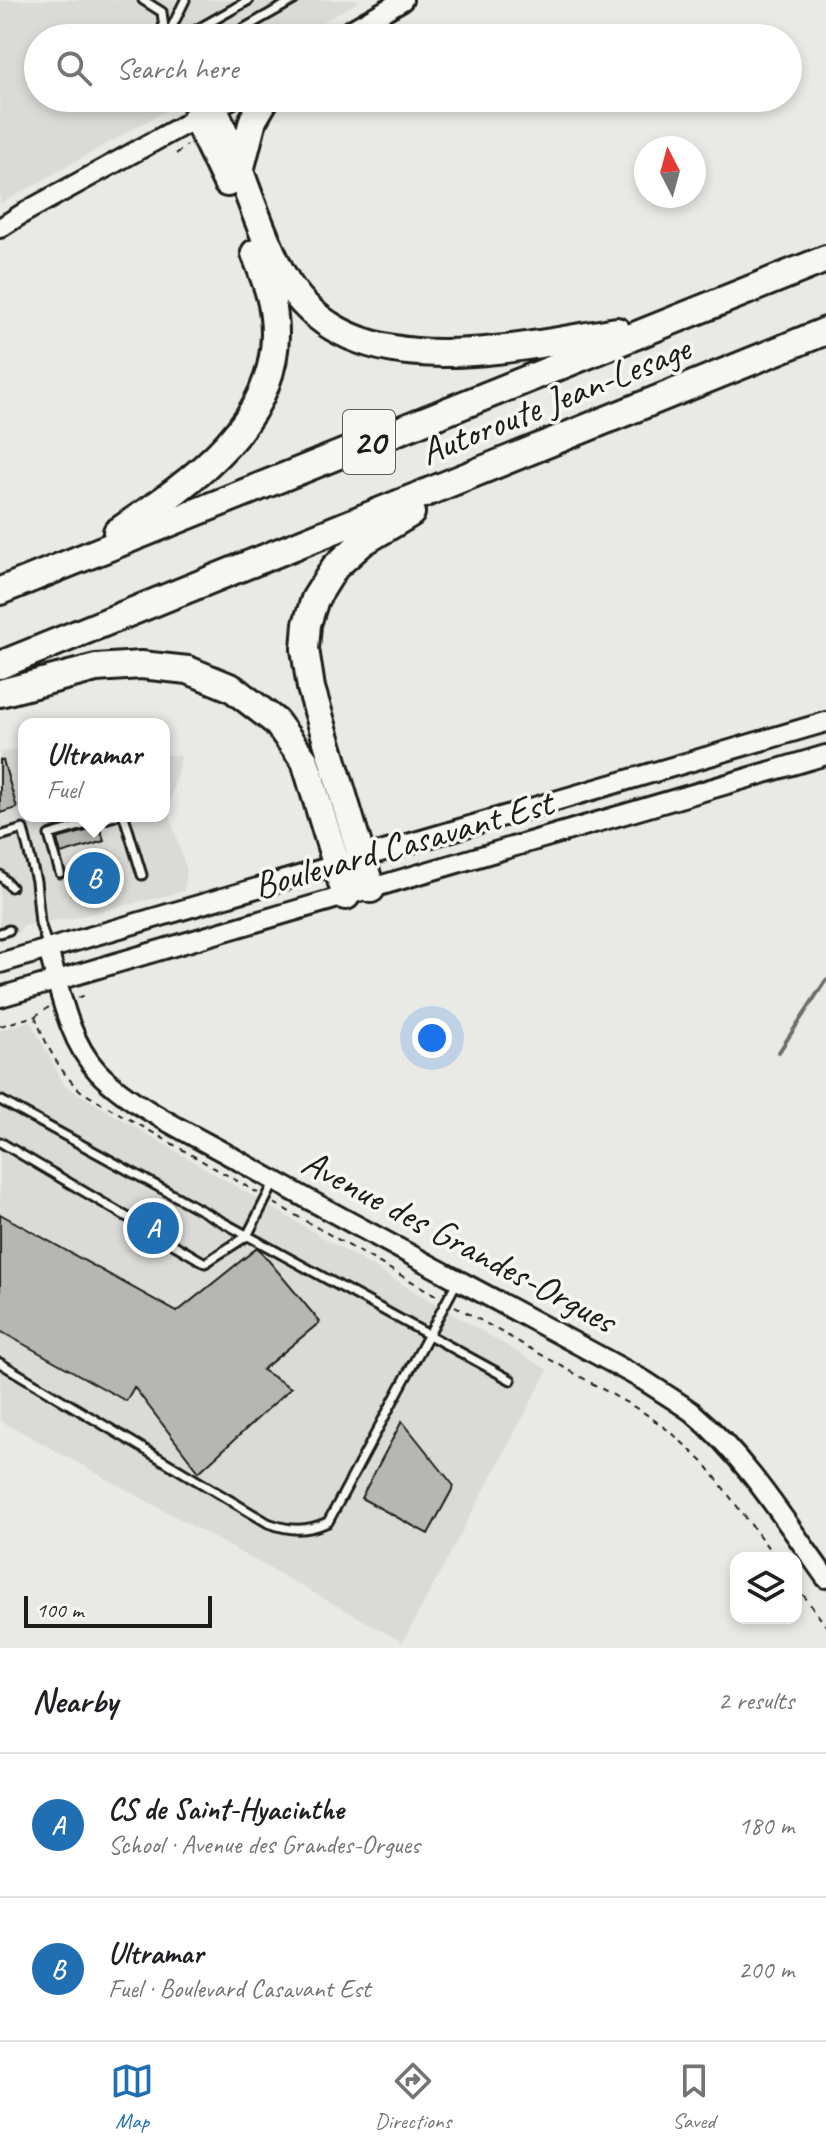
<!DOCTYPE html>
<meta charset="utf-8">
<style>
:root{--surface:#fff;--page:#f6f6f6;--text:#202124;--muted:#757577;--line:#e0e0e0;--accent:#1f6fb2}
body{margin:0;font-family:Caveat,sans-serif;background:var(--page);color:var(--text)}
.controls{position:absolute;right:24px;bottom:24px;display:grid;overflow:hidden;border-radius:16px;box-shadow:0 4px 12px #0003}
.controls button{width:72px;height:72px;display:grid;place-items:center;padding:0;border:0;border-bottom:2px solid var(--line);background:var(--surface);color:var(--text);font:40px sans-serif}
.compass{position:absolute;left:634px;top:136px;width:72px;height:72px;border-radius:50%;background:var(--surface);box-shadow:0 4px 12px #0003;rotate:354deg}
.scale{position:absolute;left:24px;bottom:20px;width:188px;box-sizing:border-box;padding-left:8px;border:4px solid #1c1c1c;border-top:0;font-size:22px;line-height:28px;white-space:nowrap;color:#1c1c1c;-webkit-text-stroke:6px #f6f6f2;paint-order:stroke}
.you{position:absolute;left:432px;top:1038px;width:28px;height:28px;margin:-20px;border:6px solid #fff;border-radius:50%;background:#1a73e8;box-shadow:0 0 0 12px #1a73e833}
.badge{display:grid;place-items:center;width:52px;height:52px;border-radius:50%;background:var(--accent);color:#fff;font-size:26px;font-weight:700}
.pin{position:absolute;translate:-50% -50%;border:4px solid #fff;box-shadow:0 2px 8px #0006}
.popup{position:absolute;left:18px;top:718px;width:152px;height:104px;box-sizing:border-box;display:grid;place-content:center;border-radius:16px;background:var(--surface);filter:drop-shadow(0 2px 6px #0005);font-size:26px;white-space:nowrap;color:var(--muted)}
.popup b{font-size:30px;color:var(--text)}
.popup::after{content:'';position:absolute;left:50%;top:100%;margin-left:-16px;border:16px solid transparent;border-top-color:var(--surface)}
.list{margin:0;padding:0;list-style:none}
h2{display:flex;justify-content:space-between;align-items:center;height:104px;margin:0;padding:0 32px;font-size:34px}
h2 small{font-size:26px;font-weight:400;color:var(--muted)}
.list li{display:grid;grid-template-columns:52px 1fr auto;gap:24px;align-items:center;box-sizing:border-box;height:144px;padding:0 32px;border-top:2px solid var(--line)}
.list b{display:block;font-size:30px;white-space:nowrap}
.list p{margin:0;font-size:26px;white-space:nowrap;color:var(--muted)}
.list em{font-size:26px;font-style:normal;color:var(--muted)}
.icon{flex:none;width:44px;height:44px;fill:none;stroke:currentColor;stroke-width:2;stroke-linecap:round;stroke-linejoin:round}
.map{position:relative;flex:none;width:826px;height:1648px;overflow:hidden}
.search{position:absolute;background:var(--surface);box-shadow:0 4px 12px #0003;left:24px;right:24px;top:24px;height:88px;display:flex;align-items:center;gap:20px;box-sizing:border-box;padding:0 28px;border-radius:44px;color:var(--muted);font-size:30px}
.sheet{height:392px;background:var(--surface)}
nav{display:flex;justify-content:space-around;align-items:center;box-sizing:border-box;height:112px;border-top:2px solid var(--line);background:var(--surface);font-size:22px;color:var(--muted)}
nav a{display:grid;justify-items:center;gap:4px}
nav .on{color:var(--accent)}
.map>svg:first-child{display:block}
</style>
<div class="map">
<svg width="826" height="1648" viewBox="0 0 826 1648">
<rect width="100%" height="100%" fill="#e9e9e5"/>
<filter id="ink" filterUnits="userSpaceOnUse"><feTurbulence type="fractalNoise" baseFrequency=".0125" numOctaves="2"/><feDisplacementMap in="SourceGraphic" scale="16" xChannelSelector="R" yChannelSelector="G"/><feConvolveMatrix kernelMatrix="1 2 1 2 8 2 1 2 1" color-interpolation-filters="sRGB"/></filter>
<g filter="url(#ink)">
<path fill="#dadad6" d="M0,0H361L294,38H38V98H188L0,204Z
M24,749V816H164V754L181,756L168,810L187,872L184,891L73,918L24,925L15,936L0,941V752Z
M30,1021L65,1086L548,1370L403,1642L0,1420V1030Z"/>
<g fill="none" stroke-linecap="round" stroke-linejoin="round">
<path stroke="#6d6d6c" stroke-width="4" d="M779,1052L826,980"/>
</g>
<path fill="#b6b6b3" stroke="#1c1c1c" stroke-width="2" d="M0,760H3L17,808L0,813Z
M100,827L104,841L61,854L57,839Z
M118,862L123,878L71,894L66,878Z
M0,1214L177,1312L257,1248L259,1249L320,1322L262,1370L291,1388L199,1472L134,1387L126,1401L0,1331Z
M402,1421L454,1486L428,1534L361,1498Z"/>
<g fill="none" stroke-linecap="round" stroke-linejoin="round">
<defs>
<path id="service" d="M143,0L162,12L165,37
M167,37L185,0
M182,38L249,0
M227,38L294,0
M124,816L142,875
M0,836L23,829L36,881L40,923L48,948
M60,873L49,835L115,816
M0,875L11,887
M0,933L9,930
M0,1100L511,1380
M0,1142L205,1263L247,1236L274,1183
M0,1363L268,1523C290,1531 306,1532 328,1522L458,1280"/>
<path id="tertiary" d="M337,38L403,0
M0,228L25,212L233,98
M48,949C60,990 68,1040 98,1072C131,1107 198,1137 241,1162C374,1237 511,1307 645,1381C660,1391 677,1401 692,1412C746,1458 785,1521 826,1578
M0,963L826,722
M0,997L826,755"/>
<path id="motorway" d="M213,108C240,161 254,220 281,272C346,392 509,348 617,331
M196,118L227,183
M240,171L253,120L266,98
M117,532C190,483 286,419 274,317C272,295 263,274 255,253
M0,591L826,259
M0,665L826,331
M0,693L96,668L141,665L188,670L232,688L276,722L305,761L346,896
M371,889L311,688L305,649L307,624L315,599L335,567L363,542L411,513"/>
</defs>
<use href="#service" stroke="#1c1c1c" stroke-width="13"/>
<use href="#tertiary" stroke="#1c1c1c" stroke-width="24"/>
<use href="#motorway" stroke="#1c1c1c" stroke-width="32"/>
<path stroke="#1c1c1c" stroke-width="2" stroke-dasharray="6 6" stroke-linecap="butt" d="M176,154L187,145
M78,998L88,994
M35,1016C46,1045 59,1072 82,1092L258,1193
M0,1026L35,1016L49,1007
M274,1203L439,1297
M455,1306L643,1412L672,1433L706,1465L776,1558
M796,1585L826,1626"/>
<use href="#service" stroke="#f6f6f2" stroke-width="7"/>
<use href="#tertiary" stroke="#f6f6f2" stroke-width="18"/>
<use href="#motorway" stroke="#f6f6f2" stroke-width="26"/>
</g>
</g>
<g text-anchor="middle" dominant-baseline="central" stroke-width="7" stroke-linejoin="round" paint-order="stroke">
<rect fill="#f6f6f2" stroke="#5d5d5c" stroke-width="2" x="343" y="410" width="52" height="64" rx="6"/>
<g font-size="36" font-weight="bold" fill="#1c1c1c">
<text x="369" y="442">20</text>
</g>
<g font-size="38" fill="#1c1c1c" stroke="#f6f6f2">
<text transform="translate(555 400) rotate(-22)">Autoroute Jean-Lesage</text>
<text transform="translate(403 844) rotate(-16)">Boulevard Casavant Est</text>
<text transform="translate(459 1241) rotate(28)">Avenue des Grandes-Orgues</text>
</g>
</g>
</svg>
<div class="controls">
<button><svg class="icon" aria-label="layers" viewBox="0 0 24 24"><path d="M12 4l9 5-9 5-9-5zM3 14l9 5 9-5"/></svg></button>
</div>
<svg class="compass" viewBox="-18 -18 36 36"><path d="M0-13l5 13h-10z" fill="#e53935"/><path d="M0 13l5-13h-10z" fill="#757577"/></svg>
<div class="scale">100 m</div>
<div class="you"></div>
<div class="pin badge" style="left:153px;top:1228px">A</div>
<div class="pin badge" style="left:94px;top:878px">B</div>
<div class="popup"><b>Ultramar</b>Fuel</div>
<div class="search"><svg class="icon" aria-label="search" viewBox="0 0 24 24"><circle cx="10" cy="10" r="6"/><path d="M15 15l6 6"/></svg>Search here</div>
</div>
<section class="sheet">
<h2>Nearby<small>2 results</small></h2>
<ul class="list">
<li><span class="badge">A</span><div><b>CS de Saint-Hyacinthe</b><p>School · Avenue des Grandes-Orgues</p></div><em>180 m</em></li>
<li><span class="badge">B</span><div><b>Ultramar</b><p>Fuel · Boulevard Casavant Est</p></div><em>200 m</em></li>
</ul>
</section>
<nav>
<a class="on"><svg class="icon" aria-label="map" viewBox="0 0 24 24"><path d="M3 6l6-2 6 2 6-2v14l-6 2-6-2-6 2zM9 4v14M15 6v14"/></svg>Map</a>
<a><svg class="icon" aria-label="directions" viewBox="0 0 24 24"><path d="M12 3l9 9-9 9-9-9zM9 14v-3h6M13 9l2 2-2 2"/></svg>Directions</a>
<a><svg class="icon" aria-label="saved" viewBox="0 0 24 24"><path d="M7 4h10v16l-5-4-5 4z"/></svg>Saved</a>
</nav>
